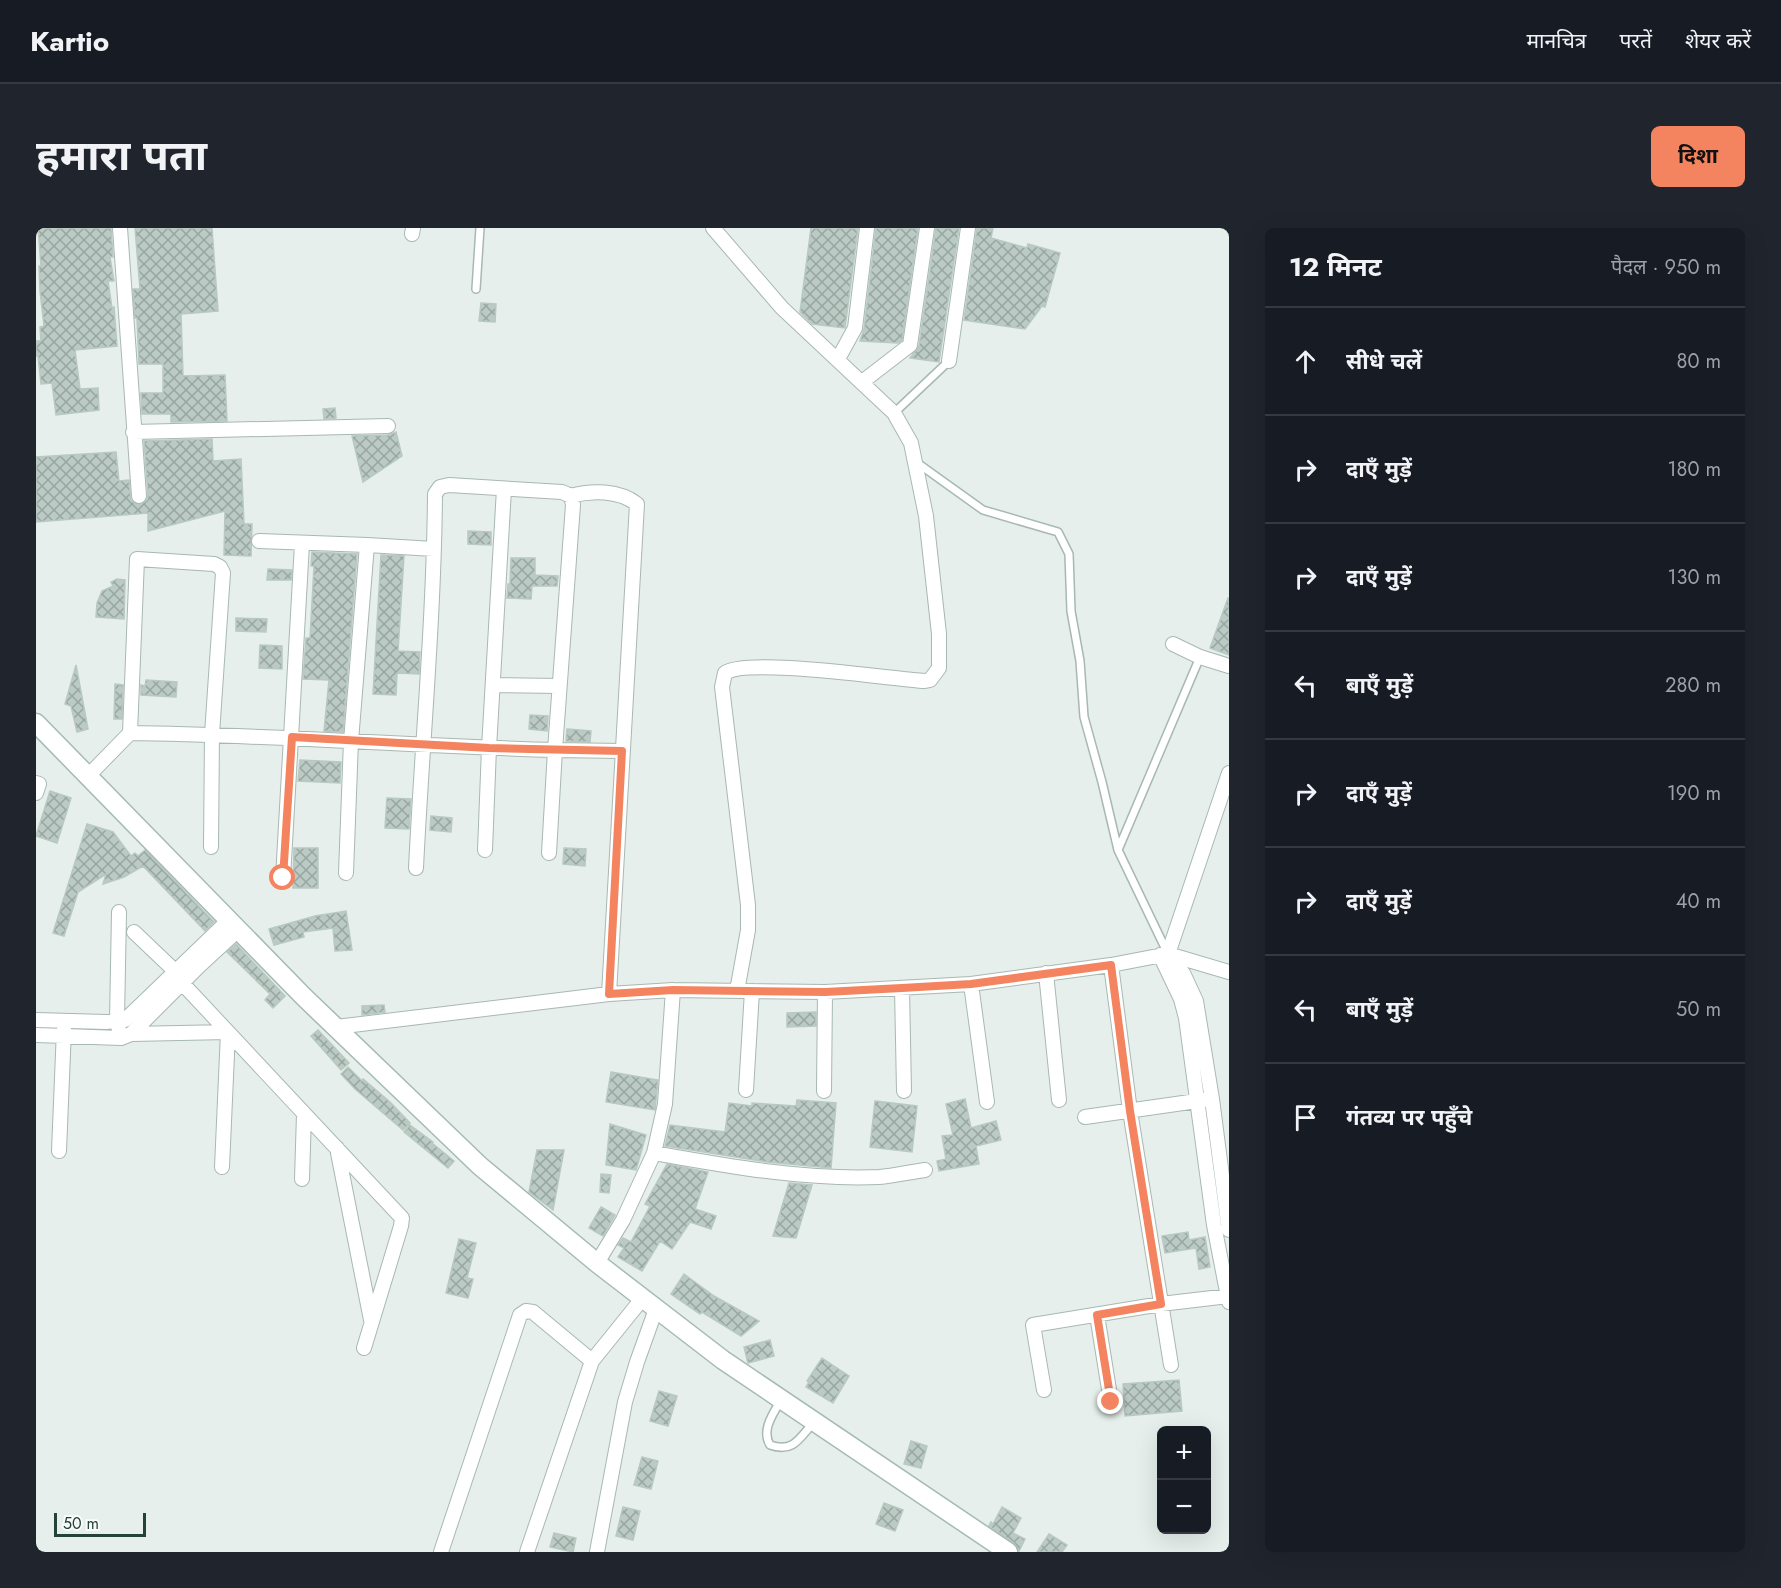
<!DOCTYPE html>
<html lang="hi">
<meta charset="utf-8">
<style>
:root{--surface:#171b24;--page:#20242c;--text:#f1f3f6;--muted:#9ea1a6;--line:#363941;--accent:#f4845f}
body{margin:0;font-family:Jost,"Noto Sans Devanagari",sans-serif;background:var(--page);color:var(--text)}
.controls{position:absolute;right:18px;bottom:18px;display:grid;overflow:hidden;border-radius:9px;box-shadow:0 6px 24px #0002}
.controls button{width:54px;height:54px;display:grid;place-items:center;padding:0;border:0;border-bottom:2px solid var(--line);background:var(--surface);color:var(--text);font:30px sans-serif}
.scale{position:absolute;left:18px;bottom:15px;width:92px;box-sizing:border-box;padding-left:6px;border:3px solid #24423a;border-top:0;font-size:16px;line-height:21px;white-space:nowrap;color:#24423a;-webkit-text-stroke:4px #f7fbf9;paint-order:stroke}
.stop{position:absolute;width:18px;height:18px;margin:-14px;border:4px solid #f4845f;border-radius:50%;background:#fff}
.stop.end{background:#f4845f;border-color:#fff;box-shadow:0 2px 6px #0008}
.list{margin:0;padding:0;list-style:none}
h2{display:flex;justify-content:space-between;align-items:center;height:78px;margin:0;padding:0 24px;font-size:26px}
h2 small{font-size:20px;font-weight:400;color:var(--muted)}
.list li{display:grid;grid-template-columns:39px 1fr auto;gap:18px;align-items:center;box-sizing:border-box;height:108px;padding:0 24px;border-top:2px solid var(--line)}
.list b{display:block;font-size:22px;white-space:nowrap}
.list em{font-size:20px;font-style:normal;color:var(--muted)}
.icon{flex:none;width:33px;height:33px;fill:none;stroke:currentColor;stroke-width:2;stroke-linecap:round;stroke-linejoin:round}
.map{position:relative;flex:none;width:1193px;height:1324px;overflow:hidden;border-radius:9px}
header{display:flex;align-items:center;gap:36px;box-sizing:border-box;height:84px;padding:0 30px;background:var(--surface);border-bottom:2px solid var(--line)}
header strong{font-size:28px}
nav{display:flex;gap:33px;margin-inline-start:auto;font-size:21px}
.intro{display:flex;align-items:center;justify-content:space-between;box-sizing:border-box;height:144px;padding:0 36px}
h1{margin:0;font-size:42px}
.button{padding:15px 27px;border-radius:9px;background:var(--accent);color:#111;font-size:21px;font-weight:700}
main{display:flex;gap:36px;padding:0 36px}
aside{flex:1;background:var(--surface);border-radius:9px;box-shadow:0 6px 24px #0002}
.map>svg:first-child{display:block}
</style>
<header>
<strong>Kartio</strong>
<nav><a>मानचित्र</a><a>परतें</a><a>शेयर करें</a></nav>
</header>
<div class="intro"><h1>हमारा पता</h1><a class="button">दिशा</a></div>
<main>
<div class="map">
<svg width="1193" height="1324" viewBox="0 0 1193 1324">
<defs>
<pattern id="building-cross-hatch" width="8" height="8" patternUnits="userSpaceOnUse" patternTransform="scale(1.5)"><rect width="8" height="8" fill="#bbcac4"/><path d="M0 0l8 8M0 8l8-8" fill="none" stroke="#98a6a0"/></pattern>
</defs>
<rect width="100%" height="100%" fill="#e6efeb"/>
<path fill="url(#building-cross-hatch)" stroke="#b8c9c2" stroke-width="1.5" d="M2,0H75L77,29H74L78,53H72L76,80L78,79L81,118L39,122L44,161L62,160L63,182L20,187L16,155L5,156L2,128H0V113H5L4,99L8,98L4,63L3,38H5Z
M99,0H176L182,83L145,86L147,148L189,147L191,193L135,194V186H106L105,165H127V136H103L101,90H99L97,61H104Z
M775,0H822L809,100L776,96L764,84Z
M840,0H882L866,112L862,115L824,113L828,101Z
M900,0H923L903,134L874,130L883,118Z
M941,0H957L955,10L991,20L992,16L1024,25L1009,79L1006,78L989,101L928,92Z
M445,75L460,76L459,94L443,93Z
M299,180L300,190L288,191L287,181Z
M360,204L366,228L327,254L316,208L352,207Z
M176,211L177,233L205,231L208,296H216L215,328L188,327L189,283L112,303V285L0,294V229L80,224L83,253L93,252L95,273L104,277L111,272L112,268L108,213Z
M432,303L455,304V317L432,316Z
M276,324L321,326L307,504L288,503L293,452L267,451L270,410H274L278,338H275Z
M345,327L368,328L362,423L384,424L383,446L361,445L360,467L337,466Z
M475,330H499V347L522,348L521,358H496L495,371L471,370L472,356H474Z
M232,341L256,342L255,352H231Z
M81,351L89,352L88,391L60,389L61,375L66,363L77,358L75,354Z
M1192,370H1193V427L1174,420Z
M200,390L231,391L230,404L200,403Z
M224,417L246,418V441L223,440Z
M40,437L52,501L41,504L35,478L29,476Z
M110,452L141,454L140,469L105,467V457L109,458Z
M79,456L87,457L86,491H78Z
M494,487L512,488L511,503L493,501Z
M531,501L555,503L554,514L530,513Z
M264,532L305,534L304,555L262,553Z
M14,563L35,570L21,615L0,608Z
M351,570L375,571L373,601L349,600Z
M395,588L416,590L415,604L394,602Z
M51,596L77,604L95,628L99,625L102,628L109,622L178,694L169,703L107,638L88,649L67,656L70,646L42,664L28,708L17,705Z
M258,620H282V660H257Z
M528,620L550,621L549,638L527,636Z
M310,683L316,722L299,723L297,700L267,704L268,709L238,717L233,701L279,688Z
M200,716L249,768L237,780L229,772L234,766L191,724Z
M348,777L349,784L326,787V778Z
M780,784V798L751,799V785Z
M282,802L313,835L305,842L275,808Z
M312,839L326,853L327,851L354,874L374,895L367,902L319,861L305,846Z
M575,844L622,852L619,882L570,874Z
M929,871L935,900L960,893L965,912L940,918L943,936L903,943L901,933L910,931L906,908L917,907L910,876Z
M761,872L800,875L795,940L731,934L629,918L634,897L689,904L693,875L716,878V875L760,878Z
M839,873L881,878L876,924L834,919Z
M574,896L610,907L600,942L570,937Z
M374,897L397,914L396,915L418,933L412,940L368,904Z
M501,922H528L517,982L493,964Z
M631,936L672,944L659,981L680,988L675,1001L654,994L636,1021L624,1013L606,1043L582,1029L588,1020L582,1017L587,1010L595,1014L614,978L609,976Z
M565,946L575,947L573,965L564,964Z
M753,955L776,957L760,1010L737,1008Z
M565,979L579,987L567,1008L553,1000Z
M1152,1004L1153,1012L1169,1009L1174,1039L1163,1041L1160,1020L1129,1025L1126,1008Z
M423,1011L440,1015L431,1050L437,1051L432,1070L410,1065Z
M648,1046L678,1068L723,1093L705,1108L666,1084L664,1086L635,1066Z
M734,1112L738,1128L712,1135L708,1119Z
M786,1130L813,1148L797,1175L770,1159L773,1154L771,1153Z
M1143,1152L1146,1183L1089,1188L1087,1156Z
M623,1163L641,1168L632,1198L614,1193Z
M875,1213L891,1218L885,1240L868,1236Z
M606,1229L622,1233L615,1261L598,1257Z
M848,1275L867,1282L859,1303L840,1296Z
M587,1279L604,1283L597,1312L580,1308Z
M966,1279L985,1290L977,1305L989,1311L983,1323L978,1315L953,1298L955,1294L957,1296Z
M518,1305L540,1310L537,1324L514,1319Z
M1013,1306L1031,1317L1026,1324H1001Z"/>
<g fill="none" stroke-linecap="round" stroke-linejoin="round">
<defs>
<path id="lane" d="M440,61L444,0
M858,185L913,133
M880,234L947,282L1022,304L1033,326L1035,383L1044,433L1048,489L1066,554L1082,622
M1132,726L1082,622L1164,429
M745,1172C737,1186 725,1202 734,1217C757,1225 763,1211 777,1195"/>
<path id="street" d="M84,0L103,268
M677,0L746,80L858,185L875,215L890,288L903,406V440L894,452L889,453C855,451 710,429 689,445L686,459L712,677V702L701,763
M376,6L377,0
M802,131L819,100L831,0
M913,133L932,0
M826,154L874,117L891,0
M97,204L352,198
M535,268C555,262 583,262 601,276L573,766
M223,313L331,317
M1137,416L1164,429L1193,438
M457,457L523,458
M94,505C236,507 377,518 519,522L537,277L535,268L526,264L413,257L404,259L399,266C398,391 386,516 380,640
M1193,545L1132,726L1147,745L1160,773L1176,871L1193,1002
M52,548L94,505L101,331L178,336L184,339L187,345L176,506L175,619
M0,555L3,556L0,565
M449,622L453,520L468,261
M513,625L519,522L586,523
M310,645L315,513L331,317L398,321
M247,650L266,316
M98,704L140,744
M1124,727L1145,771L1150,790L1178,997L1193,1074
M1075,737L1094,883L1135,1137
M1010,745L1023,872
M146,755L366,990L365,998L328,1120
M866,760L868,863
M637,762L629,876L618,925C692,938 767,952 843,949C858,948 874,944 889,942
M0,792L70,794L89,792L193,692
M300,799L573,766L637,762L789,764L935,756
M83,802L81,793L83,684
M95,806L192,804L186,939
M0,807L85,810L95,806L164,737L202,702
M710,862L716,763
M788,863L789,764
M951,874L935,756L1075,737L1132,726L1193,744
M1049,889L1168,872
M301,920L335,1092
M23,923L28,801
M266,951L268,886
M561,1035L587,992L618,925
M1061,1087L1075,1174
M1008,1162L997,1097L1125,1076L1193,1068
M405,1324L484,1087L490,1083L497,1084L556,1133
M491,1324L556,1133L606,1071
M561,1324L589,1174L601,1134L620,1081"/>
<path id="secondary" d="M0,495L268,769L444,938L561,1035L687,1132L972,1324"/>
</defs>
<use href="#lane" stroke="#a8b8b2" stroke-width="10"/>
<use href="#street" stroke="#a8b8b2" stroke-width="16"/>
<use href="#secondary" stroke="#a4bbb3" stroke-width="21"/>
<use href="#lane" stroke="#fff" stroke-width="7"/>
<use href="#street" stroke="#fff" stroke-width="14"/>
<use href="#secondary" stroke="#fff" stroke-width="18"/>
</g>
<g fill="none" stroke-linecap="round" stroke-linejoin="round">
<path stroke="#f4845f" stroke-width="8" d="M247,650L256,509L453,520L586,523L573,766L637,762L789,764L866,760L935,756L1075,737L1094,883L1125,1076L1061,1087L1075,1174"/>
</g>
</svg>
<div class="controls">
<button>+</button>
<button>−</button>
</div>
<div class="scale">50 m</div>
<div class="stop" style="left:247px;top:650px"></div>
<div class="stop end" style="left:1075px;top:1174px"></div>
</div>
<aside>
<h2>12 मिनट<small>पैदल · 950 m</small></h2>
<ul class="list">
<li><svg class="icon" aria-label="ahead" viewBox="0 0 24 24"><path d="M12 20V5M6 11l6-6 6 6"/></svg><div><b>सीधे चलें</b></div><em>80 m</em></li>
<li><svg class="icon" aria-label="right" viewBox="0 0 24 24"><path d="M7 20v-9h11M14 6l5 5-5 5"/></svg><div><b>दाएँ मुड़ें</b></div><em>180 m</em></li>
<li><svg class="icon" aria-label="right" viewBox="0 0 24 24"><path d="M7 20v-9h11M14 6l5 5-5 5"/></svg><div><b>दाएँ मुड़ें</b></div><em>130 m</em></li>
<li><svg class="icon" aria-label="left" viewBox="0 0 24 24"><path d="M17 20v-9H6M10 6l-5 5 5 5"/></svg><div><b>बाएँ मुड़ें</b></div><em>280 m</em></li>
<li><svg class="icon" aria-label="right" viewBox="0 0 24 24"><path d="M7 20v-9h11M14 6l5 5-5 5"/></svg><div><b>दाएँ मुड़ें</b></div><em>190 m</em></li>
<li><svg class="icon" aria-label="right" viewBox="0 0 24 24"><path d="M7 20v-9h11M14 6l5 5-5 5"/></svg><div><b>दाएँ मुड़ें</b></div><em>40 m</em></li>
<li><svg class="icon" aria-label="left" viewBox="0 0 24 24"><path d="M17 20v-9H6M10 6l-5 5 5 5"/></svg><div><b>बाएँ मुड़ें</b></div><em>50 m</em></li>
<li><svg class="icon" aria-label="arrive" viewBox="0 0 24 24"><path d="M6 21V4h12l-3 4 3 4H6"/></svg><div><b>गंतव्य पर पहुँचे</b></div></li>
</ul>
</aside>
</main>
